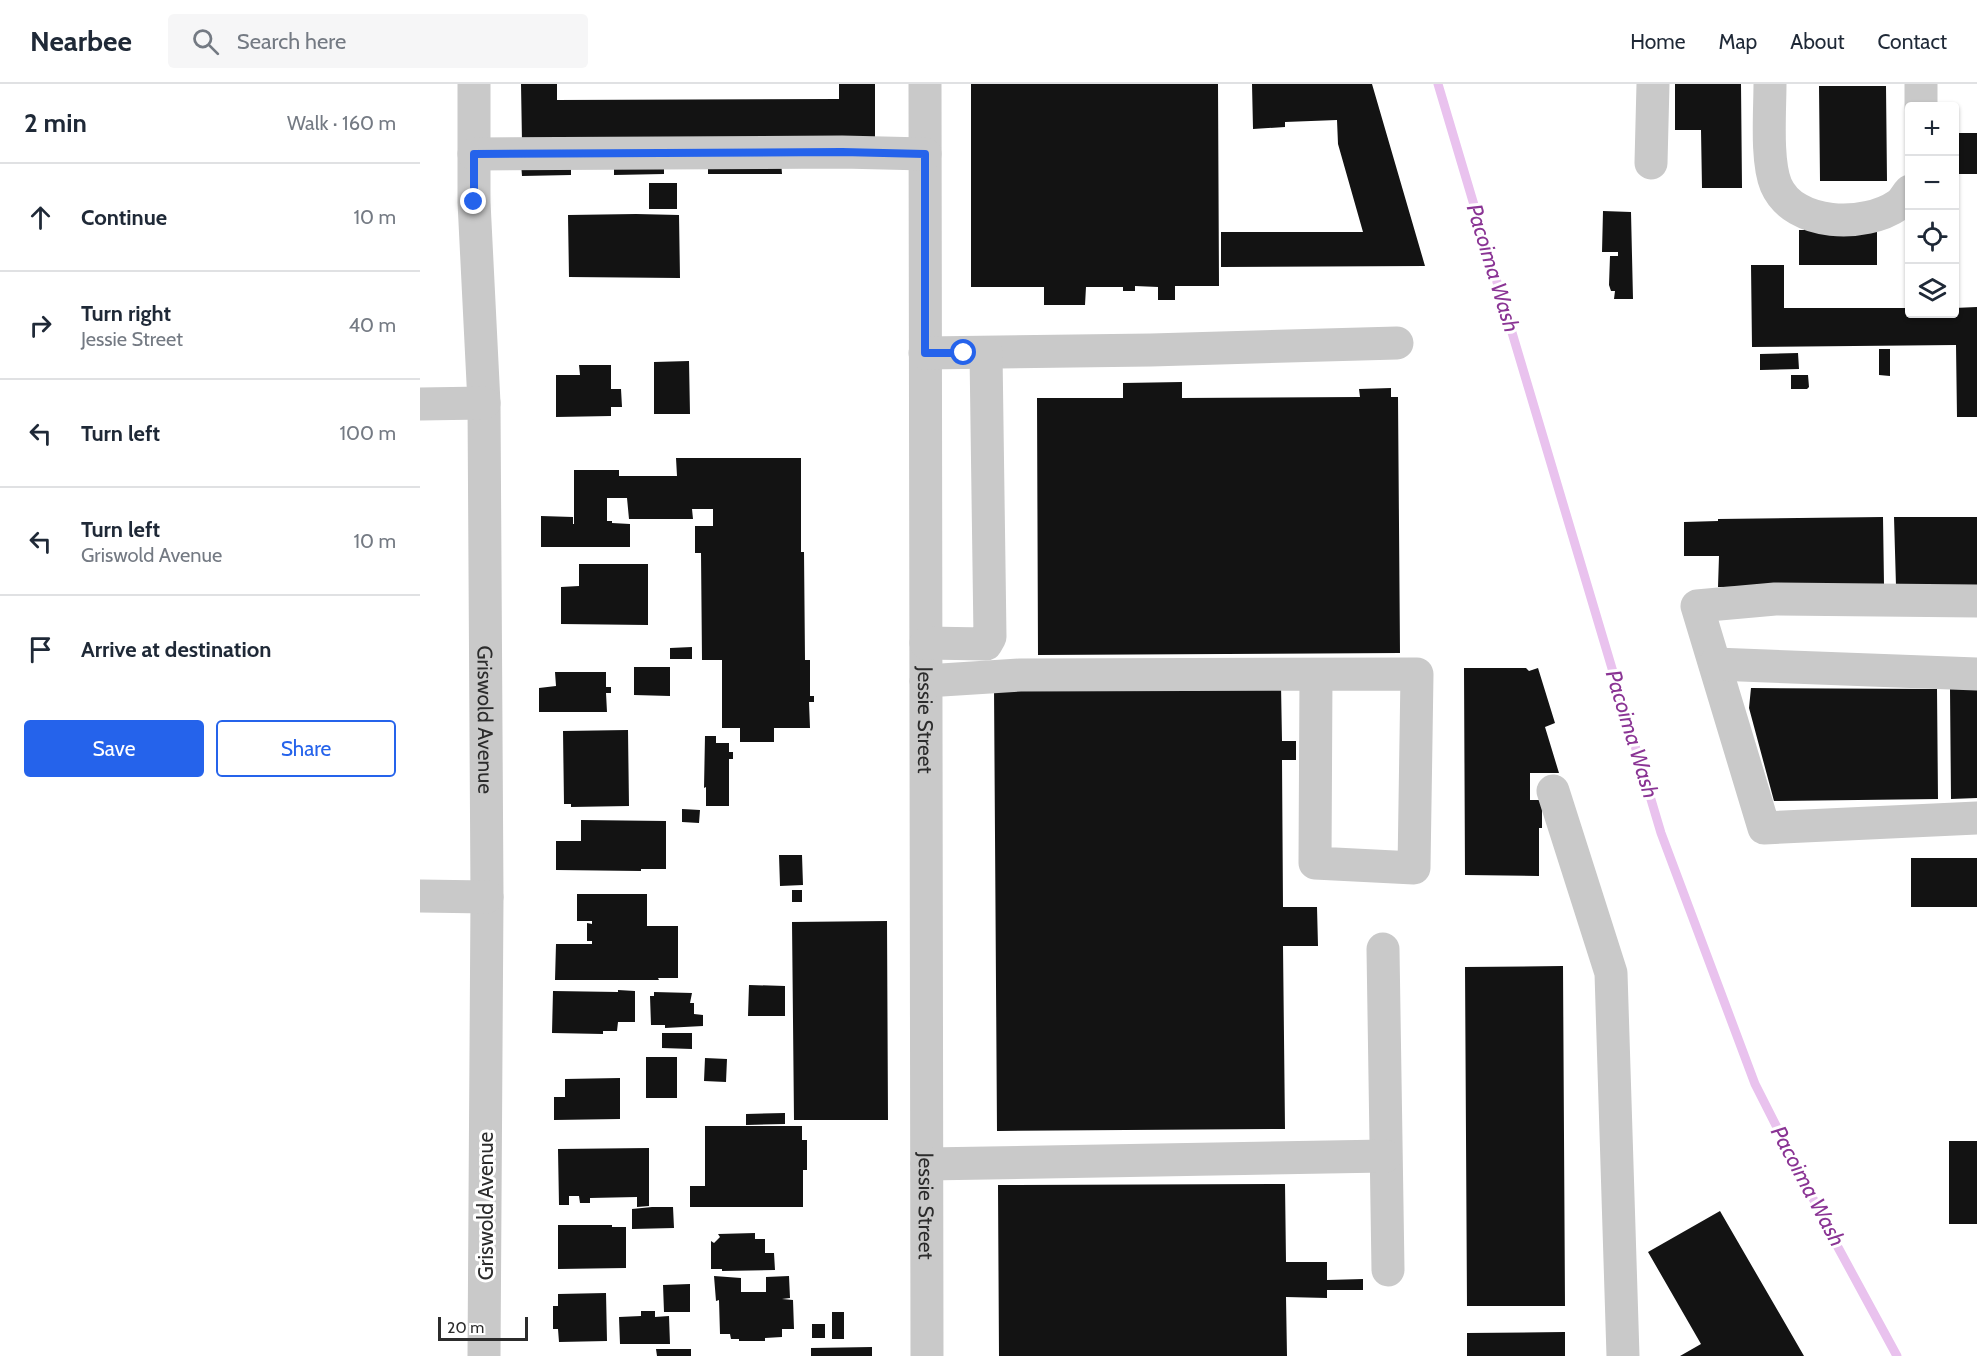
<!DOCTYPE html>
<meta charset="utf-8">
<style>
:root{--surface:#fff;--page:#f6f6f7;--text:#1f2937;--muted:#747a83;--line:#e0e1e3;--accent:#2563eb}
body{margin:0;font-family:Cabin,sans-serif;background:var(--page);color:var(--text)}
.controls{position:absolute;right:18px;top:18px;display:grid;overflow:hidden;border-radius:6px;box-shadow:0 2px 4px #0004}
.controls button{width:54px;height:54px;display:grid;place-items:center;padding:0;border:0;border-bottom:2px solid var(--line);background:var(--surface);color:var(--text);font:30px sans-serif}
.scale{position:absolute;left:18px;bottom:15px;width:90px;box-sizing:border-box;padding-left:6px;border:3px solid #2c2c2c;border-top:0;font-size:16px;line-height:21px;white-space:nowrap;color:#2c2c2c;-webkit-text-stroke:4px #fff;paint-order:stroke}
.stop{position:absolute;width:18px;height:18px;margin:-14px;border:4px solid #2563eb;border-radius:50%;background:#fff}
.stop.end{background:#2563eb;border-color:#fff;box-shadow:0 2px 6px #0008}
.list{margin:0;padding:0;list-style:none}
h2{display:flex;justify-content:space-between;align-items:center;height:78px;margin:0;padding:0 24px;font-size:26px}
h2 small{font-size:20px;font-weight:400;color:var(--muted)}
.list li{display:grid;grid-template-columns:39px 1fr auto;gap:18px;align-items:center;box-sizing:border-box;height:108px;padding:0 24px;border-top:2px solid var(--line)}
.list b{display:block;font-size:22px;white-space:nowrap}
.list p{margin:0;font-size:20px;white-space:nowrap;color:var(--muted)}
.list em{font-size:20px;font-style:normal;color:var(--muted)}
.actions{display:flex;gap:12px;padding:18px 24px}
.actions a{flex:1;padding:14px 0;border:2px solid var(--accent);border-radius:6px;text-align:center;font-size:21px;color:var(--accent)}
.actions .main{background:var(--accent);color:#fff}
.icon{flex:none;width:33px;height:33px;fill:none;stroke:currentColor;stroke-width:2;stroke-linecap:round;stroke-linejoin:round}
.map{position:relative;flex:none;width:1557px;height:1272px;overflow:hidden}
header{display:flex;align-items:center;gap:36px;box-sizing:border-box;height:84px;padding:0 30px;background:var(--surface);border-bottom:2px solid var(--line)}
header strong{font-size:28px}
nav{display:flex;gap:33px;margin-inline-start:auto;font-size:21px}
.search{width:420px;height:54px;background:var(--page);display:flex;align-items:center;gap:15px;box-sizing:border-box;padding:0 21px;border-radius:6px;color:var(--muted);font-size:22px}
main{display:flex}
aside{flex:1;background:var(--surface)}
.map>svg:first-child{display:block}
</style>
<header>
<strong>Nearbee</strong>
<div class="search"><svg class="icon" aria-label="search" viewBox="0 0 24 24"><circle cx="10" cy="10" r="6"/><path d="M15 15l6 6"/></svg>Search here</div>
<nav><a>Home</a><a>Map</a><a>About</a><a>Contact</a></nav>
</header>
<main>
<aside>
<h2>2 min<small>Walk · 160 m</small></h2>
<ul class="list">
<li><svg class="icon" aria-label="ahead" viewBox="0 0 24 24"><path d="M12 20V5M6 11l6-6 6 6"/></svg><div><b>Continue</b></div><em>10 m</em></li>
<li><svg class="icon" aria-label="right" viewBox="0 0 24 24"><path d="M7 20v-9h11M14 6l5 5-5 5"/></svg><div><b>Turn right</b><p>Jessie Street</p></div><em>40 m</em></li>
<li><svg class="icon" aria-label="left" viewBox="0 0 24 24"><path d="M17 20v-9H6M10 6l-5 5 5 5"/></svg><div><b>Turn left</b></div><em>100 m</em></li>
<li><svg class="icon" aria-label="left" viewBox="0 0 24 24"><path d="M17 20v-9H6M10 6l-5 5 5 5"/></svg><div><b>Turn left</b><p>Griswold Avenue</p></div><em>10 m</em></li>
<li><svg class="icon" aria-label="arrive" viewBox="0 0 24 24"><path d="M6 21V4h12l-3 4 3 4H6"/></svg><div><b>Arrive at destination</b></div></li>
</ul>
<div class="actions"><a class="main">Save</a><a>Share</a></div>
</aside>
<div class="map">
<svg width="1557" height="1272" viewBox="0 0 1557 1272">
<rect width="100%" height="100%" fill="#fff"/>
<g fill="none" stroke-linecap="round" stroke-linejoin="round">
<path stroke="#e9c2ee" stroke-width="9" d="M1018,0L1241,749L1335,1000L1414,1156L1477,1272"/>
</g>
<path fill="#131313" d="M101,0H137V16L419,15V0H455V58H102Z
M551,0H798L799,202H755V216H738V203L715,202V207H703V203H666L665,221H624V203H551Z
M832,0H952L1005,182L801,183V148H943L918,60L917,36L865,38V43L833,45Z
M1255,0H1321L1322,104H1282L1281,46H1255Z
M1399,2H1466L1467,97H1400Z
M1534,49H1557V90H1534Z
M244,76V90L194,91V77Z
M288,77H361L362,90H288Z
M151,78V91L102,92L101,79Z
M229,99H257V125H229Z
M1183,127L1211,128L1213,215H1194L1195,207H1191L1189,201L1190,172H1198V168H1182Z
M216,130L259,131L260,194L149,193L148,131Z
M1384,144L1457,147V181H1379V146H1384Z
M1331,181H1364V224H1490V230H1534V224L1557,223V333H1537L1536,261L1332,263Z
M1459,265H1470V292L1459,291Z
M1378,269L1379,285L1340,286V270Z
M269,277L270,330H234V278Z
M159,281H191V305H201L202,323H191V332L136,333V291H160Z
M1371,291H1388L1389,303L1387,305H1371Z
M762,298V314L940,313L939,305L971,304V313H978L980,569L618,571L617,314H703V299Z
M256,374H381V468H384L385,576H390V612H394V618H389L390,644H354V658H320V644H302V576H282L281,469H275V442H293V425H272L273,435H209L207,414H187V437H192V439L210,440V463H121V432L153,433V440H154V386H199V392H257Z
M1463,433L1464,501L1298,503L1299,472H1264V438L1298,437V435Z
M1474,433H1557V502H1476Z
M159,480H228V541L141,540V503L159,502Z
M272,563V575H250V564Z
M214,583H250V612L214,611Z
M1044,584H1106L1109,587L1118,584L1135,639L1125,643L1139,689H1110V716H1122V744H1119V792L1045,791Z
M135,588H186V603H191V609H186L187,628H119V604L136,602Z
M861,601L862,657H876V676H862L863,823H897L898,862H863L865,1045L577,1047L574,603Z
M1331,604L1517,605L1518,715L1354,717L1329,624Z
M1530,605H1557V714L1531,715Z
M208,646L209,722L151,723V720H144L143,647Z
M285,652H296V659H309V668H313V675H309V722H286V703L284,704Z
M262,725L280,726L279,739L262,738Z
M161,736L246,737V785H221V787L136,786V757H161Z
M359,771H382L383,801L360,802Z
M1491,774H1557V823H1491Z
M372,806H382V818H372Z
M157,810H227V842H258V894H238L239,896H135L136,860H172V857H167V839L172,840V837H157Z
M467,837L468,1036H374L372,838Z
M1143,882L1145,1222H1047L1045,883Z
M329,901L365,902V932H328Z
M198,906L215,907V938H198L197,947H183V950L132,949L133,907L198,908Z
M234,908L272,909L270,919H274V930L283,931V942L245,944V941H231L230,912H234Z
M242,949H272V965L242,964Z
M226,973H257V1014H226Z
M285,974L307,975L306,998L284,997Z
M200,994V1035L134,1036V1013H145V995Z
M365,1029V1040L326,1041V1030Z
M285,1042H382V1056H387V1086H383V1123H270V1102H285Z
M1529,1057H1557V1140H1529Z
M229,1064V1122L217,1123V1113L170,1114V1119H160L159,1112H149V1121H139L138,1065Z
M865,1100L866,1178H907V1196L943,1195V1206H907V1214L866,1213L867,1272H579L578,1101Z
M232,1123H253L254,1144L212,1145V1125Z
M1300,1127L1384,1272H1260L1281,1260L1228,1168Z
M138,1141H192V1143H206V1184L138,1185Z
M335,1149V1155H345V1169H354L355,1186L302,1187V1185H291V1157L294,1159L300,1153L298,1150Z
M294,1192L321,1194V1208H346V1193L369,1192L370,1214L362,1215L373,1216L374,1245H362V1253L345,1254V1257H319V1255H311L310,1250H300L299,1216L296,1217Z
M270,1200V1228H244L243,1201Z
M186,1209L187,1257L139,1258L138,1245H133V1222H138V1210Z
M221,1227H235V1233L249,1232L250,1260H200L199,1233L221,1232Z
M412,1228H424V1255H412Z
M392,1240H405V1254H392Z
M1145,1248V1272H1047V1249Z
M452,1263V1272H391V1264Z
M236,1265H271V1272H237Z"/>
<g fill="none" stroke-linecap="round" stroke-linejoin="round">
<g stroke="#c9c9c9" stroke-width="33">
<path id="s1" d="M54,0V118L64,319L67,813L64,1272"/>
<path id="s2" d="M505,0L507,1272"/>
<path d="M1350,0C1350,27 1346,77 1356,101C1374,143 1445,144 1478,121C1483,118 1486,111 1490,107"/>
<path d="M1501,22V0"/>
<path d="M54,70L422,68L505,70"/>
<path d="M1231,79L1233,0"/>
<path d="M505,269L731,266L977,259"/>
<path d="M0,320L64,319"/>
<path d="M1557,517L1355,515L1277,522L1344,744L1557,734"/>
<path d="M506,559L566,560L570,553L566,269"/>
<path d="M1295,580L1557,590"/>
<path d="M506,597L600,591L997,590L994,784L895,779L896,591"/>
<path d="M1133,707L1191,889L1203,1272"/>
<path d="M0,812L67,813"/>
<path d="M963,865L968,1186"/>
<path d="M507,1080L965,1072"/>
</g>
</g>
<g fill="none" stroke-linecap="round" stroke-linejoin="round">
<path stroke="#2563eb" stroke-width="8" d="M54,118V70L422,68L505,70V269H544"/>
</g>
<g text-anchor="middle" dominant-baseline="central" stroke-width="6" stroke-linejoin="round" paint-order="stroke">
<g font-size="21" fill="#2c2c2c" stroke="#fff">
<text stroke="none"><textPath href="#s1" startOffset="636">Griswold Avenue</textPath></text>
<text stroke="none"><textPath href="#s2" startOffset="636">Jessie Street</textPath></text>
<text transform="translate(65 1122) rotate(-90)">Griswold Avenue</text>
<text stroke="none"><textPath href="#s2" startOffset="1122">Jessie Street</textPath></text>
</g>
<g font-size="22" font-style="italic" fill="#8a3494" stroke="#fff">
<text transform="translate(1073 184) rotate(73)">Pacoima Wash</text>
<text transform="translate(1212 650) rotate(73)">Pacoima Wash</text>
<text transform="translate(1388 1102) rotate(62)">Pacoima Wash</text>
</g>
</g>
</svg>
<div class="controls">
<button>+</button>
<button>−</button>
<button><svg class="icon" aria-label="locate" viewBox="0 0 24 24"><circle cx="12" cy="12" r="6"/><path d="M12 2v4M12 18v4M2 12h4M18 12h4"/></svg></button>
<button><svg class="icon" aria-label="layers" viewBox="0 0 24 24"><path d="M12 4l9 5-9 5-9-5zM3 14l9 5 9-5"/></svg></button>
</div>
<div class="scale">20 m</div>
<div class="stop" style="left:544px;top:269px"></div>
<div class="stop end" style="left:54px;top:118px"></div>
</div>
</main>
